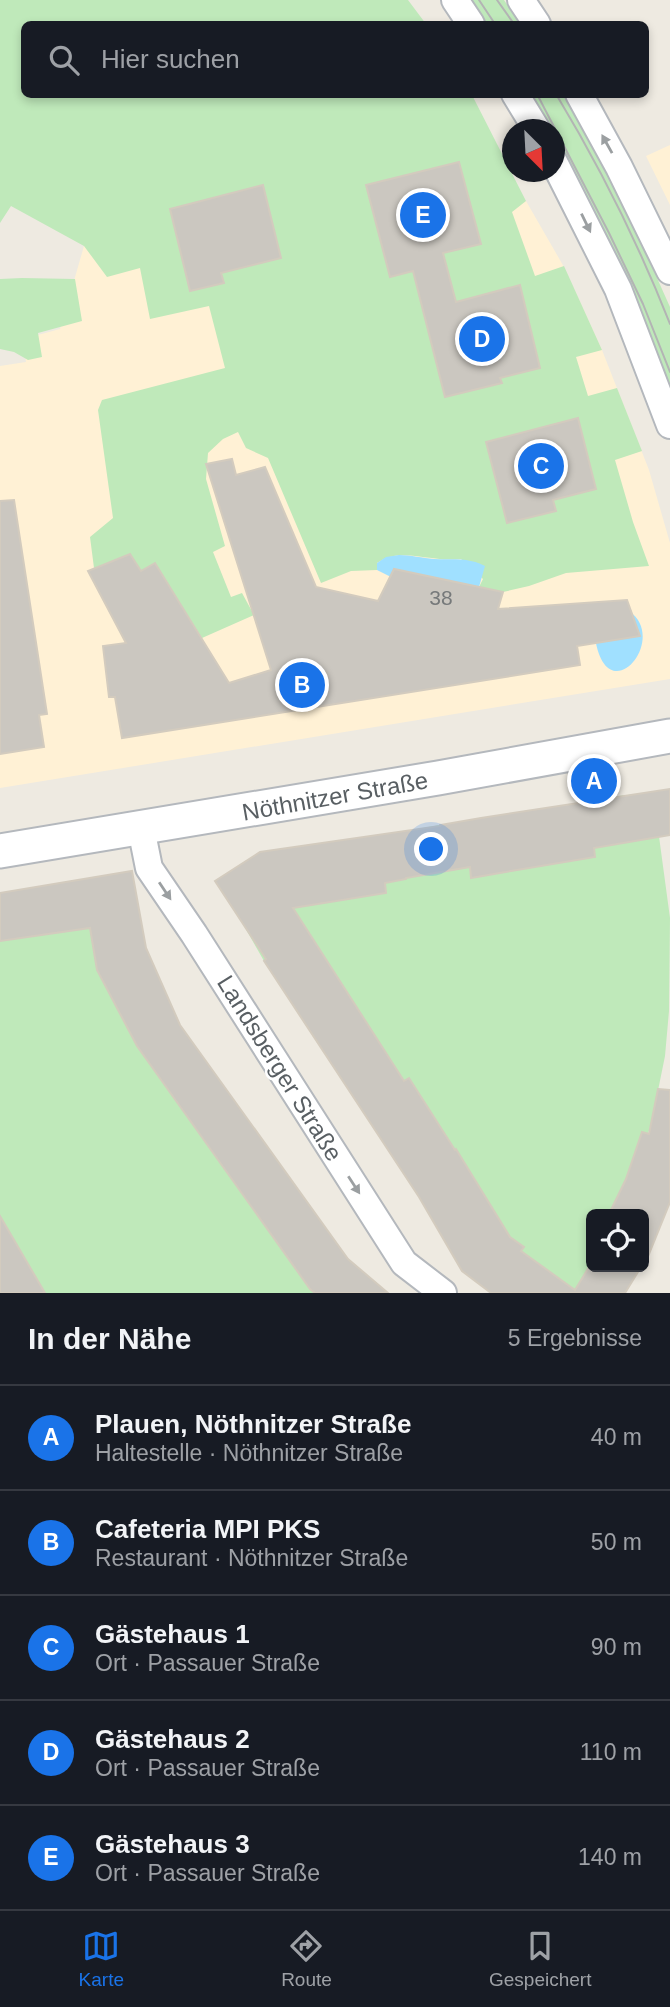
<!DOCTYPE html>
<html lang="de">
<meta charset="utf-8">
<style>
:root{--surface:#171b24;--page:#242831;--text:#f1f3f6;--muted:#9ea1a6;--line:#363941;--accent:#1a73e8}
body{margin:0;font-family:Arial,sans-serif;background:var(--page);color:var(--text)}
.controls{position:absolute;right:21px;bottom:21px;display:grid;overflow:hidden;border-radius:10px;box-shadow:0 4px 10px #0003}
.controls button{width:63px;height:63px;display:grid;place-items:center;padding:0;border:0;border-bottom:2px solid var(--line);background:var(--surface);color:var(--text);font:35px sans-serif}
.compass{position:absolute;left:502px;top:119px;width:63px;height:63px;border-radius:50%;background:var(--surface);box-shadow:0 4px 10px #0003;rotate:156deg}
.you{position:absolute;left:432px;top:850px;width:24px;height:24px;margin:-18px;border:5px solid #fff;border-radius:50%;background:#1a73e8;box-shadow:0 0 0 10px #1a73e833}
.badge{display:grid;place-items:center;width:46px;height:46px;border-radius:50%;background:var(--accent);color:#fff;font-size:23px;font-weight:700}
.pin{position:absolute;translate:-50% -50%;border:4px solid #fff;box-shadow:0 2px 7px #0006}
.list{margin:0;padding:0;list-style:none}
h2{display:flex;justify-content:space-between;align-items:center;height:91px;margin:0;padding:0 28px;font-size:30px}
h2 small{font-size:23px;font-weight:400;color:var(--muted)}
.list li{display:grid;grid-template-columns:46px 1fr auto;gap:21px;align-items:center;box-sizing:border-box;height:105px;padding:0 28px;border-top:2px solid var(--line)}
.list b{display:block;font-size:26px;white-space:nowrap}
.list p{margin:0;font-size:23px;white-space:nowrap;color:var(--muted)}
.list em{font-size:23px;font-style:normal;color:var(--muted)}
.icon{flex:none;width:38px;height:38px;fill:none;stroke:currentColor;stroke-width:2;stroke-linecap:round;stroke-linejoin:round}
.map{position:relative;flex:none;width:670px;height:1293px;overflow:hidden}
.search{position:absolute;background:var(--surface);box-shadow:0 4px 10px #0003;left:21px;right:21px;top:21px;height:77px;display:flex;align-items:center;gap:18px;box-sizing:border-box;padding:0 24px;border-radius:10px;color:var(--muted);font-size:26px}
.sheet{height:616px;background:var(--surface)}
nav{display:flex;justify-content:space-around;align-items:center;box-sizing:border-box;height:98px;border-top:2px solid var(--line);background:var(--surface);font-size:19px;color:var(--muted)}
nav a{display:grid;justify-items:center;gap:4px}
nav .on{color:var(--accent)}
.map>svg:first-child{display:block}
</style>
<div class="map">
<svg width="670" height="1293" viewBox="0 0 670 1293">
<rect width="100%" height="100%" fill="#eeeae1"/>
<path fill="#fff1d5" d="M670,145V205L646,156Z
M526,201L564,267L602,350L649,470L670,543V679L0,788V366L26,362L23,339L60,329L84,246Z"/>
<path fill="#bfe9ba" d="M0,0H408L426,24H24V94L472,95L526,201L512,212L535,276L564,266L602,350L576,357L588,396L617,388L642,451L615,460L633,522L649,566L566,573L529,586L503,592L479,587L483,579L461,559C452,559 442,560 432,558C412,556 395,551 377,563V570L351,571L321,583L268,458L246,448L238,432L223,439L208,453L206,479L225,546L213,552L231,597L242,593L254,615L202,638L155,564L141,571L129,555L94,568L90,537L113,518L98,410L102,400L225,368L209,306L150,319L140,268L107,277L84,246L11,206L0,223Z
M463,0H504L520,24H480Z
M523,95H563L623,202L670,307V398L568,173L555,149L554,130L544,129Z
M22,278L75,279L82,321L38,333L42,357L28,360L14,352L0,349V279Z
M653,792L670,918L669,1011L665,1056L652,1120L633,1185L617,1214H591V1263L575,1290L504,1239L310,934L264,961L243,924L281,900L406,879L399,832L440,825L447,871L617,843L610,797Z
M90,928L97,970L137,1046L310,1289L315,1293H45L0,1216V941Z"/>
<path fill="#a0e0ff" d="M399,555C411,555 422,558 434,559C452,560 468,557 485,566L479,587L391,577L377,570V563L386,557Z
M629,611C670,639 607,714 595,638Z"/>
<path fill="#cbc7c0" stroke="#d3cbbe" stroke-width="2" d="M459,162L481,244L443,253L456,302L520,285L540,368L500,378L502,383L445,397L413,271L390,277L366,185Z
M263,185L281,258L221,273L224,283L190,291L170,209Z
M578,418L596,489L553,500L556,511L507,523L486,442Z
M232,459L236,475L265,467L316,587L378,601L394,569L503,592L498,609L627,600L640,636L577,646L580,665L122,738L115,697H109L103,646L126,643L88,571L130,554L141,571L155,563L229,683L271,670L206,464Z
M14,500L47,714L39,715L44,747L0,754V501Z
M670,789V835L594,848L595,857L511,871L471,878L470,867L406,878V879L385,883L386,893L293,908L404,1081L409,1078L455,1150L456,1149L510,1237L524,1247L521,1251L575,1290L589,1267H641L625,1293H491L462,1271L419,1197L264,961L266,959L215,881L260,852L440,826V825L481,818Z
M132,871L146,948L180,1025L348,1259L388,1293H315L310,1289L137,1046L97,970L90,928L0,941V893Z
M658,1089L670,1090V1202L645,1264L644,1214H609L626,1179L642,1132L649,1134Z
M0,1216L45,1293H0Z"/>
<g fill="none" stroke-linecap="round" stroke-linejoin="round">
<defs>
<path id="minor" d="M455,0L471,24
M521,0L537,24
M515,94L537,130
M579,94L619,167L670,271
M554,162L618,289L670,425
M141,828L149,868L194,934L404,1263L443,1293"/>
<path id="tertiary" d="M0,851L438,778L670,736"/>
</defs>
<use href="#minor" stroke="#b4b8bd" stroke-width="30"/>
<use href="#tertiary" stroke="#b4b8bd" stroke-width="37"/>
<use href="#minor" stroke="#fff" stroke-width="26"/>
<use href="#tertiary" stroke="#fff" stroke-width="33"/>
<path stroke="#b3b4b4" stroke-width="2" d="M479,0L495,24
M497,0L514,24
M537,94L609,233L643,304L670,372
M556,94C600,167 639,245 670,324"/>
</g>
<defs><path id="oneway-solid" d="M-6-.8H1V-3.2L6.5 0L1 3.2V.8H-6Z" transform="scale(1.75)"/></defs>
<g fill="#9b9fa1">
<use href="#oneway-solid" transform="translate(607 144) rotate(-119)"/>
<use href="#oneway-solid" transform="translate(586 223) rotate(64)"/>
<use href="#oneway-solid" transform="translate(165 891) rotate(56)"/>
<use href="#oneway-solid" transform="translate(354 1185) rotate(57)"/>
</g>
<g text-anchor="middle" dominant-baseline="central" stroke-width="5" stroke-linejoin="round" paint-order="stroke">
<g font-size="21" fill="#76797a">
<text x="441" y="597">38</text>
</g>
<g font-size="24" fill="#595f63" stroke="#fff">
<text transform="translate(335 796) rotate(-10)">Nöthnitzer Straße</text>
<text transform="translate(280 1068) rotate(58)">Landsberger Straße</text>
</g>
</g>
</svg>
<div class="controls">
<button><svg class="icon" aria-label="locate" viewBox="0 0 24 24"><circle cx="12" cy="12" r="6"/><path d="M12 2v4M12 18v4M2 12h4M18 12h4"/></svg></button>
</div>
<svg class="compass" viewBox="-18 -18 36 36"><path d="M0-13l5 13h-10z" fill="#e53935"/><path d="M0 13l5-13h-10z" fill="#9ea1a6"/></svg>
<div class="you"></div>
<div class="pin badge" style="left:594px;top:781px">A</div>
<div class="pin badge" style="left:302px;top:685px">B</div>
<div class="pin badge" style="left:541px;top:466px">C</div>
<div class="pin badge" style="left:482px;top:339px">D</div>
<div class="pin badge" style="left:423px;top:215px">E</div>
<div class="search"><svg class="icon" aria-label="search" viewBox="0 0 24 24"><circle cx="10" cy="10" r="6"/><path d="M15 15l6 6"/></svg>Hier suchen</div>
</div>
<section class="sheet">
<h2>In der Nähe<small>5 Ergebnisse</small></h2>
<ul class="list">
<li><span class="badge">A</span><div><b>Plauen, Nöthnitzer Straße</b><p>Haltestelle · Nöthnitzer Straße</p></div><em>40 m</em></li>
<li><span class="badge">B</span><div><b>Cafeteria MPI PKS</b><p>Restaurant · Nöthnitzer Straße</p></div><em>50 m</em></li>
<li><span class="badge">C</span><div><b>Gästehaus 1</b><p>Ort · Passauer Straße</p></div><em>90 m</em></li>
<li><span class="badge">D</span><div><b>Gästehaus 2</b><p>Ort · Passauer Straße</p></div><em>110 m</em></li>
<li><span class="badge">E</span><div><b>Gästehaus 3</b><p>Ort · Passauer Straße</p></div><em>140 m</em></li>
</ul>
</section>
<nav>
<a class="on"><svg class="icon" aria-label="map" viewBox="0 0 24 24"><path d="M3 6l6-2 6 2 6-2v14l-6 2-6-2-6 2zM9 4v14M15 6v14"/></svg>Karte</a>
<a><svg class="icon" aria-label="directions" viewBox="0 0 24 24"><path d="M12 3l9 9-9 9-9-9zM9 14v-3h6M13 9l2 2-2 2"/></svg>Route</a>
<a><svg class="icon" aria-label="saved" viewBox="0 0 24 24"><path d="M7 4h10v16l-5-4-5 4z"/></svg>Gespeichert</a>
</nav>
